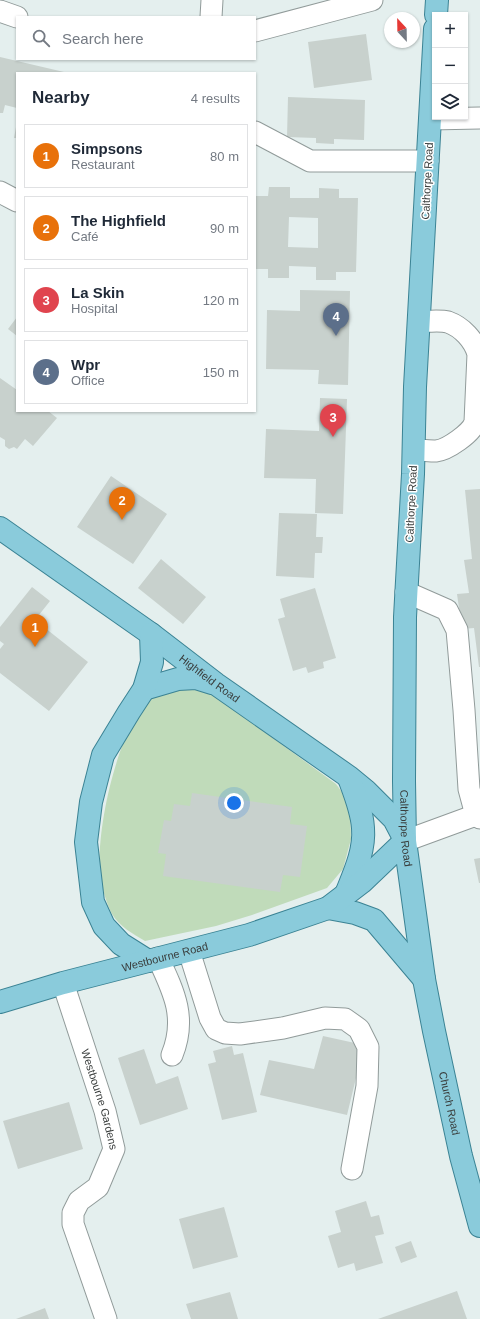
<!DOCTYPE html>
<meta charset="utf-8">
<style>
:root{--surface:#fff;--page:#f6f6f7;--text:#1f2937;--muted:#747a83;--line:#e0e1e3;--accent:#7c3aed}
body{margin:0;font-family:Helvetica,sans-serif;background:var(--page);color:var(--text)}
.controls{position:absolute;right:12px;top:12px;display:grid;overflow:hidden;border-radius:0px;box-shadow:0 1px 3px #0004}
.controls button{width:36px;height:36px;display:grid;place-items:center;padding:0;border:0;border-bottom:1px solid var(--line);background:var(--surface);color:var(--text);font:20px sans-serif}
.compass{position:absolute;left:384px;top:12px;width:36px;height:36px;border-radius:50%;background:var(--surface);box-shadow:0 1px 3px #0004;rotate:338deg}
.you{position:absolute;left:234px;top:803px;width:14px;height:14px;margin:-10px;border:3px solid #fff;border-radius:50%;background:#1a73e8;box-shadow:0 0 0 6px #1a73e833}
.badge{display:grid;place-items:center;width:26px;height:26px;border-radius:50%;background:var(--accent);color:#fff;font-size:13px;font-weight:700}
.pin{position:absolute;translate:-50% -33px;filter:drop-shadow(0 1px 2px #0008)}
.pin::after{content:'';position:absolute;top:21px;width:14px;height:12px;background:inherit;clip-path:polygon(0 0,100% 0,50% 100%)}
.list{margin:0;padding:0;list-style:none}
h2{display:flex;justify-content:space-between;align-items:center;height:52px;margin:0;padding:0 16px;font-size:17px}
h2 small{font-size:13px;font-weight:400;color:var(--muted)}
.list li{display:grid;grid-template-columns:26px 1fr auto;gap:12px;align-items:center;box-sizing:border-box;height:64px;margin:0 8px 8px;padding:0 8px;border:1px solid var(--line);border-radius:0px}
.list b{display:block;font-size:15px;white-space:nowrap}
.list p{margin:0;font-size:13px;white-space:nowrap;color:var(--muted)}
.list em{font-size:13px;font-style:normal;color:var(--muted)}
.icon{flex:none;width:22px;height:22px;fill:none;stroke:currentColor;stroke-width:2;stroke-linecap:round;stroke-linejoin:round}
.map{position:relative;flex:none;width:480px;height:1319px;overflow:hidden}
.search{position:absolute;background:var(--surface);box-shadow:0 1px 3px #0004;left:16px;top:16px;width:240px;height:44px;display:flex;align-items:center;gap:10px;box-sizing:border-box;padding:0 14px;border-radius:0px;color:var(--muted);font-size:15px}
.panel{position:absolute;background:var(--surface);box-shadow:0 1px 3px #0004;left:16px;top:72px;width:240px;height:340px;border-radius:0px}
.map>svg:first-child{display:block}
</style>
<div class="map">
<svg width="480" height="1319" viewBox="0 0 480 1319">
<rect width="100%" height="100%" fill="#e4efee"/>
<path fill="#c0dbba" d="M196,685L218,698L336,784L350,803L351,839L343,869L327,888L252,915L216,926L145,941C133,934 119,926 112,914C108,907 103,891 101,882C93,838 118,722 154,694C159,690 187,687 196,685Z"/>
<path fill="#c8d1cd" fill-rule="evenodd" d="M366,34L372,80L314,88L308,42Z
M0,57L64,72V73H17V108L5,105L3,113H0Z
M288,97L365,100L364,140L334,139V144L316,143V138L287,137Z
M16,127H17V138H14Z
M269,187H290V198H319V188L339,189V198H358L356,272H336V280H316V267L289,266V278H268V269H255V196H268ZM289,217L318,218V248L288,247Z
M300,290L350,291L348,385L318,384L319,370L266,369L267,310L300,311Z
M17,317V336L8,329Z
M0,378L17,390V411H48L57,418L33,446L25,439L17,449L14,447L9,449L5,446V440L0,437Z
M320,398L347,399L343,514L315,513L316,479L264,478L266,429L319,431Z
M111,476L167,514L133,564L77,527Z
M480,489V667H479L474,628L462,629L457,594L469,593L464,560L472,559L465,490Z
M279,513L317,514L316,537H323L322,553H315L314,578L276,576Z
M161,559L206,597L183,624L138,588Z
M32,587L50,601L35,620L88,662L49,711L0,673V649L4,644L0,641V627Z
M315,588L336,658L323,662L324,668L308,673L306,667L293,671L278,619L285,617L280,599Z
M192,793L292,807L290,824L307,826L300,877L283,875L280,892L163,876L166,854L158,853L164,820L171,821L174,804L190,806Z
M480,858V883H479L474,859Z
M323,1036L364,1045L347,1115L260,1095L269,1060L314,1069Z
M232,1046L234,1055L243,1053L257,1112L222,1120L208,1064L216,1062L213,1051Z
M144,1049L156,1084L178,1076L188,1109L140,1125L118,1058Z
M69,1102L83,1149L18,1169L3,1121Z
M366,1201L371,1217L379,1215L384,1234L375,1236L383,1263L356,1271L354,1263L338,1268L328,1236L341,1232L335,1211Z
M224,1207L238,1257L193,1269L179,1219Z
M411,1241L417,1257L401,1263L395,1247Z
M457,1291L467,1319H378Z
M230,1292L238,1319H191L186,1304Z
M45,1308L49,1319H16Z"/>
<g fill="none" stroke-linecap="round" stroke-linejoin="round">
<defs>
<g id="minor">
<path d="M0,11L17,17"/>
<path d="M211,17L212,0"/>
<path d="M255,31L372,0"/>
<path d="M430,119L480,118"/>
<path d="M255,132L310,161H428"/>
<path d="M0,192L17,201"/>
<path d="M414,450C421,450 429,451 436,451C447,450 472,433 475,422L478,354C474,340 462,327 448,322C440,320 427,322 419,321"/>
<path d="M406,592L447,610L457,630L464,710L469,789L476,815L480,818"/>
<path d="M405,841L476,815"/>
<path d="M189,951L210,1018L216,1029L225,1033L240,1034L283,1028L325,1018L345,1019L359,1029L368,1047L367,1086L352,1169"/>
<path d="M158,958C174,992 187,1018 172,1055"/>
<path id="s1" d="M63,983L105,1111L114,1149L98,1187L79,1201L73,1213V1224L106,1319"/>
</g>
<g id="major">
<path d="M436,15L437,0"/>
<path id="s2" d="M435,29L415,387L413,474L405,617L404,781L405,841L424,979L434,1031L461,1156L480,1226"/>
<path id="s3" d="M0,528L151,634L216,684L349,777L366,791L394,819L405,840"/>
<path d="M144,689L178,679L196,678L212,683"/>
<path d="M346,894C354,874 365,851 363,828C362,811 355,794 349,778"/>
<path d="M328,908L355,913L374,920L424,979"/>
<path d="M148,961L121,944L104,926L93,902L86,842L91,802L103,755L129,712L144,689L152,662L151,634"/>
<path id="s4" d="M0,1002L63,983L249,935L328,908L362,882L405,841"/>
</g>
</defs>
<use href="#minor" stroke="#919b9a" stroke-width="23"/>
<use href="#major" stroke="#3b8394" stroke-width="24"/>
<use href="#minor" stroke="#fff" stroke-width="21"/>
<use href="#major" stroke="#8acbdb" stroke-width="22"/>
</g>
<g text-anchor="middle" dominant-baseline="central" stroke-width="3" stroke-linejoin="round" paint-order="stroke">
<g font-size="11" fill="#393d3c" stroke="#fff">
<text transform="translate(427 181) rotate(-87)">Calthorpe Road</text>
<text transform="translate(411 504) rotate(-87)">Calthorpe Road</text>
<text stroke="none"><textPath href="#s3" startOffset="258">Highfield Road</textPath></text>
<text stroke="none"><textPath href="#s2" startOffset="800">Calthorpe Road</textPath></text>
<text stroke="none"><textPath href="#s4" startOffset="171">Westbourne Road</textPath></text>
<text stroke="none"><textPath href="#s1" startOffset="122">Westbourne Gardens</textPath></text>
<text stroke="none"><textPath href="#s2" startOffset="1079">Church Road</textPath></text>
</g>
</g>
</svg>
<div class="controls">
<button>+</button>
<button>−</button>
<button><svg class="icon" aria-label="layers" viewBox="0 0 24 24"><path d="M12 4l9 5-9 5-9-5zM3 14l9 5 9-5"/></svg></button>
</div>
<svg class="compass" viewBox="-18 -18 36 36"><path d="M0-13l5 13h-10z" fill="#e53935"/><path d="M0 13l5-13h-10z" fill="#747a83"/></svg>
<div class="you"></div>
<div class="pin badge" style="left:35px;top:647px;background:#e8710a">1</div>
<div class="pin badge" style="left:122px;top:520px;background:#e8710a">2</div>
<div class="pin badge" style="left:333px;top:437px;background:#e0444e">3</div>
<div class="pin badge" style="left:336px;top:336px;background:#5c6f8a">4</div>
<div class="search"><svg class="icon" aria-label="search" viewBox="0 0 24 24"><circle cx="10" cy="10" r="6"/><path d="M15 15l6 6"/></svg>Search here</div>
<section class="panel">
<h2>Nearby<small>4 results</small></h2>
<ul class="list">
<li><span class="badge" style="background:#e8710a">1</span><div><b>Simpsons</b><p>Restaurant</p></div><em>80 m</em></li>
<li><span class="badge" style="background:#e8710a">2</span><div><b>The Highfield</b><p>Café</p></div><em>90 m</em></li>
<li><span class="badge" style="background:#e0444e">3</span><div><b>La Skin</b><p>Hospital</p></div><em>120 m</em></li>
<li><span class="badge" style="background:#5c6f8a">4</span><div><b>Wpr</b><p>Office</p></div><em>150 m</em></li>
</ul>
</section>
</div>
